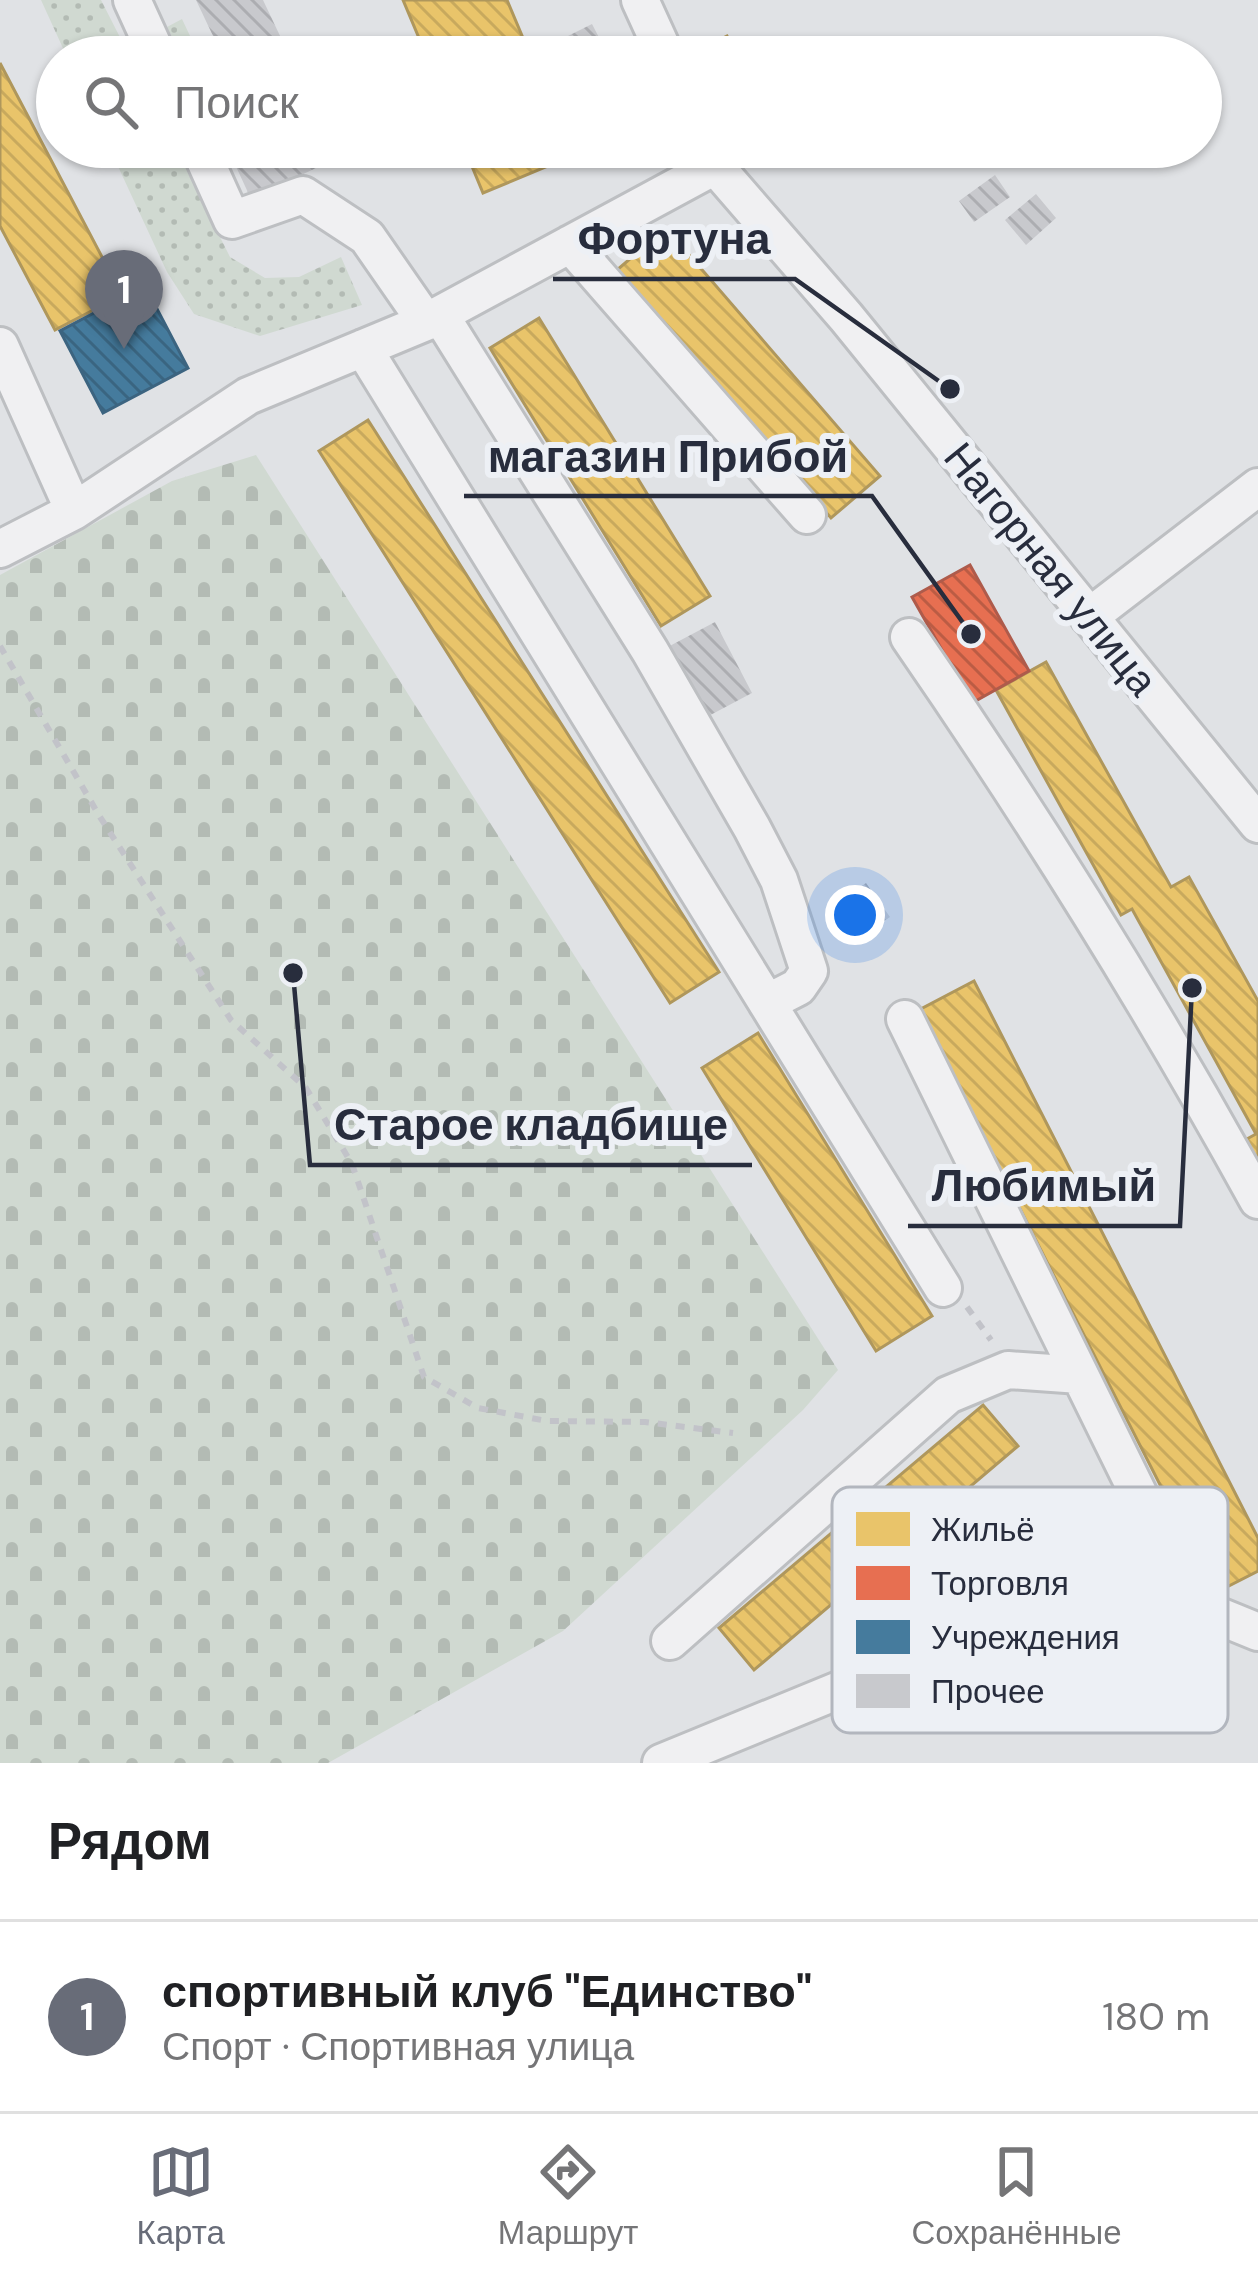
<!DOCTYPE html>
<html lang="ru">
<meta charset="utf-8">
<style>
:root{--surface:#fff;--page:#f2f2f2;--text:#202124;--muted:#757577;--line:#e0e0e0;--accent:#686c78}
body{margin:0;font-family:"DM Sans",sans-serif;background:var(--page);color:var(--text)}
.you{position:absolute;left:855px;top:915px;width:42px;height:42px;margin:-30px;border:9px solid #fff;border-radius:50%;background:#1a73e8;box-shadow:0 0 0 18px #1a73e833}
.badge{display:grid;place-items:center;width:78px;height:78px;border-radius:50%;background:var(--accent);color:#fff;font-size:39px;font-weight:700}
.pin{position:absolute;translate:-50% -99px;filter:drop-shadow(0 3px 6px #0008)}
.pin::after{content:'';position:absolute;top:63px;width:42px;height:36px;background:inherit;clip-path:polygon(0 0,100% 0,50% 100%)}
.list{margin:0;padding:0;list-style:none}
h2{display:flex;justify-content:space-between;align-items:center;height:156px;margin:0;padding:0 48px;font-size:51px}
h2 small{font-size:39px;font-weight:400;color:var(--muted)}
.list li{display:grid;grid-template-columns:78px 1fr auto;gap:36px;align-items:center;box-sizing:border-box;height:192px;padding:0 48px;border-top:3px solid var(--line)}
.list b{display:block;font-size:45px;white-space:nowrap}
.list p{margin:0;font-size:39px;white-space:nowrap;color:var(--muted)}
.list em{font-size:39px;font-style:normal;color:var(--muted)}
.icon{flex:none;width:66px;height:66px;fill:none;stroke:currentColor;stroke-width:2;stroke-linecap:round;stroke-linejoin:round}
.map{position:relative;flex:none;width:1258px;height:1763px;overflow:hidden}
.search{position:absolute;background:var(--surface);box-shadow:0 3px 9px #0004;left:36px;right:36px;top:36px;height:132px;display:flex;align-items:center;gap:30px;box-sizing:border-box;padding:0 42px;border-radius:66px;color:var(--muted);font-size:45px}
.sheet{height:348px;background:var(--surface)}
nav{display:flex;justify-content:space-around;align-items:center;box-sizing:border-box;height:168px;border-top:3px solid var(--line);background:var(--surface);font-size:33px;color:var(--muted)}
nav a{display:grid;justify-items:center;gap:6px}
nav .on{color:var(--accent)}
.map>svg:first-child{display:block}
</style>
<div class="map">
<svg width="1258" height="1763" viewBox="0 0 1258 1763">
<defs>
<pattern id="cemetery-stones" width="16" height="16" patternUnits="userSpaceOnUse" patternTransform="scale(3)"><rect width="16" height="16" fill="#d0d9d1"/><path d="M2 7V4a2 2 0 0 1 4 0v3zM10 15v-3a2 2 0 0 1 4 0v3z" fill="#b3bbb4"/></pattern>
<pattern id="park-dots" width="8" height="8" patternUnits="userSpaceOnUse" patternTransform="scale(3)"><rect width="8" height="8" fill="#d0d9d1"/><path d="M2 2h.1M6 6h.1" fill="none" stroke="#b3bbb4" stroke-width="1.8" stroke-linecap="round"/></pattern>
<pattern id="homes-back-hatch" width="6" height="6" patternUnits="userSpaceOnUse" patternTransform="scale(3)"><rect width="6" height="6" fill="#e9c46a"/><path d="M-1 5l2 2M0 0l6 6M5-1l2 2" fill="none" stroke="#c8a95d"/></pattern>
<pattern id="shops-back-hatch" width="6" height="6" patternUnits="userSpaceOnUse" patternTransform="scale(3)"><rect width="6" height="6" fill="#e76f51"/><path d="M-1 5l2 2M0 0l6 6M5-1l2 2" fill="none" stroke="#bb5c44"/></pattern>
<pattern id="public-back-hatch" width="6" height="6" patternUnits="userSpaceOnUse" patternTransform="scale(3)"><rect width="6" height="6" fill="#457b9d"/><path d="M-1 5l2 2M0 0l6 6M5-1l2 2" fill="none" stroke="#3a6581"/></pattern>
<pattern id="building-back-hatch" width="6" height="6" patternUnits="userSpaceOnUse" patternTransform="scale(3)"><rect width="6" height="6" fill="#c8c9cd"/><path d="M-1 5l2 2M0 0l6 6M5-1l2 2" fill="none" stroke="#acadb1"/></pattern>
</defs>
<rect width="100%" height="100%" fill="#e0e2e5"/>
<path fill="url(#cemetery-stones)" d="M256,455L838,1370L803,1410L563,1631L328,1763H0V575L172,481Z"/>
<path fill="url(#park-dots)" d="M41,0H101L130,57H67Z
M182,19L200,57H182L167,27Z
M109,147H175L230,257L265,278L299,277L341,257L362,305L260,336L194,314L167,272Z"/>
<path fill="url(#homes-back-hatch)" stroke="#af975c" stroke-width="3" d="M403,0H507L531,57H427Z
M727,36L739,57H721L714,43Z
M0,63L122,295L55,330L0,226Z
M464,147H568L572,156L483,193Z
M666,228L880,476L831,518L617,270Z
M539,318L710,596L661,626L490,348Z
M368,420L719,972L670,1003L319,451Z
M1046,662L1171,887L1189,877L1258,1001V1163L1245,1140L1256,1134L1132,909L1121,915L996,690Z
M974,981L1258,1538V1571L1215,1593L919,1010Z
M758,1033L932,1316L876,1351L702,1068Z
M983,1405L1018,1446L754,1670L719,1628Z"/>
<path fill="url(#shops-back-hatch)" stroke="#ae5b4b" stroke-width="3" d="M970,565L1029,671L972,703L912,597Z"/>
<path fill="url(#public-back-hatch)" stroke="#3c6480" stroke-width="3" d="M145,286L188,368L103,413L60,331Z"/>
<path fill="url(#building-back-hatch)" d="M196,0H263L290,57H223Z
M592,24L609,57H564L556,42Z
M227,147H332L337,158L251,199Z
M995,175L1010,197L974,222L959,201Z
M1036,194L1056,218L1026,245L1005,220Z
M715,622L752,693L701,720L664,649Z
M866,883L890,917L852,943L829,909Z"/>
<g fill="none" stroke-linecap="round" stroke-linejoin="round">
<defs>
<path id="minor" d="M132,0L158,57
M640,0L666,57
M199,147L232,220L303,195L367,237L426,322
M707,147L715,166L846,317L1258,824
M570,244L807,515
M440,315L650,651L752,828L779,880L809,971L798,987L767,1003
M0,346L74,511
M363,348L943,1288
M0,549L74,511L248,396L426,322L715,166
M1089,617L1258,487
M909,637C1036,821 1150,1004 1258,1200
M905,1019L1194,1607
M670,1641L948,1395L1008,1370L1080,1375
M661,1763L1088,1588L1138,1583L1258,1632"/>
</defs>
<use href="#minor" stroke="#bdbfc2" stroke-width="42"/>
<path stroke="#c2c3c9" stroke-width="6" stroke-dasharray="9 9" stroke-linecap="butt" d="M0,646L100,817L231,1020L306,1088L352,1164L424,1377L478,1408L547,1421L645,1422L733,1433
M967,1307L991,1340"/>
<use href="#minor" stroke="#f0f0f2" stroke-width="36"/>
</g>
<g text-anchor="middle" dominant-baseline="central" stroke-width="12" stroke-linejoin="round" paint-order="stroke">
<g font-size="42" fill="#282d3d" stroke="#edf0f5">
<text transform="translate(1051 569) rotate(51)">Нагорная улица</text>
</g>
</g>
<rect x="832" y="1487" width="396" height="246" rx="18" fill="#edf0f5" stroke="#b2b6be" stroke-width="3"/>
<rect x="856" y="1512" width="54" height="34" fill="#e9c46a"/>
<rect x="856" y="1566" width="54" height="34" fill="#e76f51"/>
<rect x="856" y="1620" width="54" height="34" fill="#457b9d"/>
<rect x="856" y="1674" width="54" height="34" fill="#c8c9cd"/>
<g font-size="33" fill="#282d3d">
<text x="931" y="1541">Жильё</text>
<text x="931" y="1595">Торговля</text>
<text x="931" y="1649">Учреждения</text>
<text x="931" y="1703">Прочее</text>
</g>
<path fill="none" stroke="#282d3d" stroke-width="4.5" d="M950 389L795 279H553M971 634L872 496H464M293 973L310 1165H752M1192 988L1180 1226H908"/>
<g fill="#282d3d" stroke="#edf0f5" stroke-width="4.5">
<circle cx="950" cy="389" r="12"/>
<circle cx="971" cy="634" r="12"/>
<circle cx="293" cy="973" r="12"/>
<circle cx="1192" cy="988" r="12"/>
</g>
<g font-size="45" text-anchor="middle" font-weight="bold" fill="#282d3d" stroke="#edf0f5" stroke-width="12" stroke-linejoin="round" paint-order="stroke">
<text x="674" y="254">Фортуна</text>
<text x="668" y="472">магазин Прибой</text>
<text x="531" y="1140">Старое кладбище</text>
<text x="1044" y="1201">Любимый</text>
</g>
</svg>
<div class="you"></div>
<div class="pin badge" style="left:124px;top:349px">1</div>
<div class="search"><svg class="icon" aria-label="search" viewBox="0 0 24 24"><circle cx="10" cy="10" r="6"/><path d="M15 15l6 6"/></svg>Поиск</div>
</div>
<section class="sheet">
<h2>Рядом<small></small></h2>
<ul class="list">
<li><span class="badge">1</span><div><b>спортивный клуб &quot;Единство&quot;</b><p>Спорт · Спортивная улица</p></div><em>180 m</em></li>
</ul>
</section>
<nav>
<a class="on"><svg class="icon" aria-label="map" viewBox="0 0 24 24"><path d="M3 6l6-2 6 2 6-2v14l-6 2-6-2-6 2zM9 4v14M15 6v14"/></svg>Карта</a>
<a><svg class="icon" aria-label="directions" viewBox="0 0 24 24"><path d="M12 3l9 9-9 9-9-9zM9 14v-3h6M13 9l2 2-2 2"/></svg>Маршрут</a>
<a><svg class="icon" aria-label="saved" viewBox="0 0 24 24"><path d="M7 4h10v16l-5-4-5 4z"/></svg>Сохранённые</a>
</nav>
